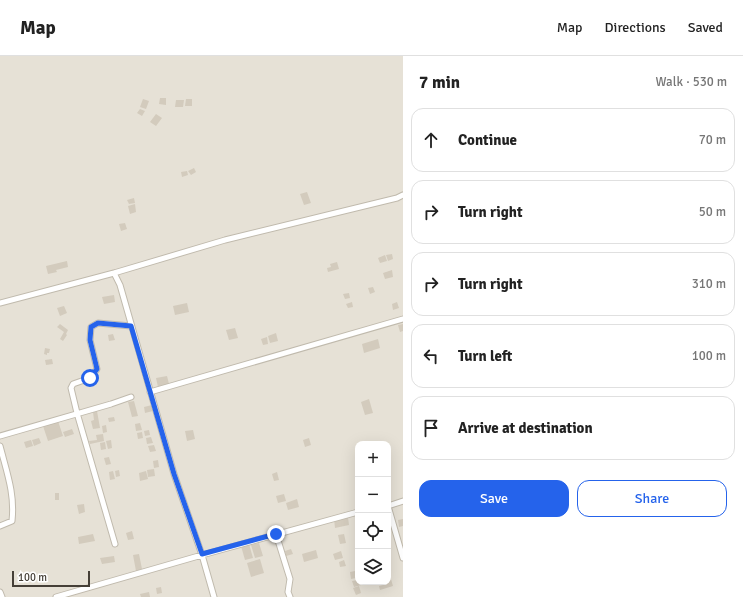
<!DOCTYPE html>
<meta charset="utf-8">
<style>
:root{--surface:#fff;--page:#f2f2f2;--text:#222;--muted:#767676;--line:#e0e0e0;--accent:#2563eb}
body{margin:0;font-family:Signika,sans-serif;background:var(--page);color:var(--text)}
.controls{position:absolute;right:12px;bottom:12px;display:grid;overflow:hidden;border-radius:8px;box-shadow:0 4px 16px #0002}
.controls button{width:36px;height:36px;display:grid;place-items:center;padding:0;border:0;border-bottom:1px solid var(--line);background:var(--surface);color:var(--text);font:20px sans-serif}
.scale{position:absolute;left:12px;bottom:10px;width:78px;box-sizing:border-box;padding-left:4px;border:2px solid #453f37;border-top:0;font-size:11px;line-height:14px;white-space:nowrap;color:#453f37;-webkit-text-stroke:3px #fff;paint-order:stroke}
.stop{position:absolute;width:12px;height:12px;margin:-9px;border:3px solid #2563eb;border-radius:50%;background:#fff}
.stop.end{background:#2563eb;border-color:#fff;box-shadow:0 1px 4px #0008}
.list{margin:0;padding:0;list-style:none}
h2{display:flex;justify-content:space-between;align-items:center;height:52px;margin:0;padding:0 16px;font-size:17px}
h2 small{font-size:13px;font-weight:400;color:var(--muted)}
.list li{display:grid;grid-template-columns:26px 1fr auto;gap:12px;align-items:center;box-sizing:border-box;height:64px;margin:0 8px 8px;padding:0 8px;border:1px solid var(--line);border-radius:12px}
.list b{display:block;font-size:15px;white-space:nowrap}
.list em{font-size:13px;font-style:normal;color:var(--muted)}
.actions{display:flex;gap:8px;padding:12px 16px}
.actions a{flex:1;padding:9px 0;border:1px solid var(--accent);border-radius:12px;text-align:center;font-size:14px;color:var(--accent)}
.actions .main{background:var(--accent);color:#fff}
.icon{flex:none;width:22px;height:22px;fill:none;stroke:currentColor;stroke-width:2;stroke-linecap:round;stroke-linejoin:round}
.map{position:relative;flex:none;width:403px;height:541px;overflow:hidden}
header{display:flex;align-items:center;gap:24px;box-sizing:border-box;height:56px;padding:0 20px;background:var(--surface);border-bottom:1px solid var(--line)}
header strong{font-size:19px}
nav{display:flex;gap:22px;margin-inline-start:auto;font-size:14px}
main{display:flex}
aside{flex:1;background:var(--surface)}
.map>svg:first-child{display:block}
</style>
<header>
<strong>Map</strong>
<nav><a>Map</a><a>Directions</a><a>Saved</a></nav>
</header>
<main>
<div class="map">
<svg width="403" height="541" viewBox="0 0 403 541">
<rect width="100%" height="100%" fill="#f2efe7"/>
<path fill="#e6e1d6" fill-rule="evenodd" d="M0,0H403V541H0ZM358,388H388V526H358Z"/>
<path fill="#d3cbbd" d="M160,42H166V49L159,48Z
M143,43L149,45L146,53L140,51Z
M186,43H192V50H185Z
M176,44H184L183,51H175Z
M140,53L145,55L142,60L137,57Z
M156,58L162,62L156,70L150,66Z
M194,112L196,116L191,119L188,115Z
M187,115L188,119L182,121L181,116Z
M307,136L311,147L304,149L300,138Z
M134,142L135,147L129,148L127,144Z
M135,148L136,156L130,158L128,150Z
M125,167L127,173L121,175L119,168Z
M392,198L393,203L388,205L386,199Z
M385,199L387,205L380,207L378,202Z
M67,205L68,211L56,214L57,216L48,218L46,210Z
M337,206L339,213L328,216L327,212L331,211L330,208Z
M392,214L393,221L385,223L383,217Z
M373,231L375,236L370,238L368,232Z
M349,237L350,242L345,243L343,238Z
M114,239L115,246L104,248L102,241Z
M352,246L353,251L348,252L346,248Z
M397,246L399,252L393,254L392,248Z
M187,247L189,256L175,259L173,250Z
M64,250L67,257L60,260L57,252Z
M60,268L68,274L66,278L67,279L63,285L60,283L64,276L57,271Z
M403,268V275L400,276L398,269Z
M235,272L238,282L229,284L226,274Z
M276,277L278,285L270,287L268,280Z
M113,278L115,284L109,285L108,279Z
M267,281L268,288L263,289L261,283Z
M378,283L380,292L364,297L362,288Z
M45,292L50,293L49,297H47V299L44,298Z
M52,303L53,308L46,309L45,304Z
M167,320L169,328L158,331L156,322Z
M369,343L373,357L365,359L361,346Z
M134,345L138,360L132,361L128,346Z
M152,349L153,355L145,357L144,351Z
M97,355L100,372L93,373L91,365L94,364L93,356Z
M114,361L115,365L109,366L108,362Z
M58,365L63,380L48,385L43,370Z
M140,367L142,374L136,375L135,368Z
M106,369L107,376L103,377L102,370Z
M72,373L74,378L65,381L63,376Z
M149,374L150,379L145,380L144,375Z
M193,374L195,383L187,385L185,375Z
M142,376L143,382L138,383L137,377Z
M103,378L104,385L90,388L89,385L97,384L96,379Z
M151,381L153,387L147,388L146,382Z
M39,382L41,387L34,390L32,384Z
M309,382L311,389L305,391L303,384Z
M31,384L33,390L26,392L24,386Z
M111,384L112,392L108,393L106,385Z
M105,386L106,393L101,394L100,387Z
M154,389L156,395L150,396L148,390Z
M109,401L111,408L106,409L104,402Z
M158,404L159,411L154,412L153,405Z
M154,413L155,420L148,421L147,414Z
M119,414L120,420L116,421L115,415Z
M113,415L115,423L110,424L109,416Z
M146,415L148,423L140,425L139,417Z
M277,416L279,424L274,425L272,418Z
M55,437H59V444H55Z
M284,438L286,445L278,447L276,440Z
M297,443L299,451L288,454L286,447Z
M84,448L85,456L79,458L77,449Z
M348,461L349,469L335,472L334,463Z
M403,463V470L399,471L398,464Z
M132,475L134,483L128,484L126,477Z
M93,478L95,485L79,488L78,481Z
M344,478L346,487L340,488L338,479Z
M259,487L263,500L255,502L251,489Z
M249,488L253,502L245,504L241,490Z
M291,493L293,498L286,500L285,495Z
M316,494L318,502L304,506L302,498Z
M341,495L343,502L335,504L333,498Z
M139,498L142,513L136,515L133,499Z
M114,500L115,506L102,508L100,502Z
M260,503L264,517L251,521L247,507Z
M344,504L346,510L340,511L339,506Z
M388,513L393,530L380,534L379,530L383,529L382,526H388Z
M355,515L356,522L351,523L350,516Z
M358,524V526H365V528L354,531L352,525Z
M359,530L361,537L356,539L353,532Z
M161,531L162,537L157,538L156,532Z
M149,536L150,541H141L140,538Z"/>
<g fill="none" stroke-linecap="round" stroke-linejoin="round">
<defs>
<path id="street" d="M114,217L120,229L174,418L202,499L214,541
M0,247L114,217L225,184L397,142L403,139
M150,336L403,263
M0,380L111,348L131,341
M0,390C7,417 15,438 12,465L0,470
M388,450L403,502
M388,450L403,445
M276,478L290,523L288,536L290,541
M115,488L77,357L71,332L73,328L90,322L97,313L90,284L91,271L98,267L131,270
M0,536L2,541
M56,541L202,499L358,456"/>
</defs>
<use href="#street" stroke="#c0baad" stroke-width="7"/>
<use href="#street" stroke="#fff" stroke-width="5"/>
</g>
<g fill="none" stroke-linecap="round" stroke-linejoin="round">
<path stroke="#2563eb" stroke-width="5" d="M90,322L97,313L90,284L91,271L98,267L131,270L174,418L202,498L276,478"/>
</g>
</svg>
<div class="controls">
<button>+</button>
<button>−</button>
<button><svg class="icon" aria-label="locate" viewBox="0 0 24 24"><circle cx="12" cy="12" r="6"/><path d="M12 2v4M12 18v4M2 12h4M18 12h4"/></svg></button>
<button><svg class="icon" aria-label="layers" viewBox="0 0 24 24"><path d="M12 4l9 5-9 5-9-5zM3 14l9 5 9-5"/></svg></button>
</div>
<div class="scale">100 m</div>
<div class="stop" style="left:90px;top:322px"></div>
<div class="stop end" style="left:276px;top:478px"></div>
</div>
<aside>
<h2>7 min<small>Walk · 530 m</small></h2>
<ul class="list">
<li><svg class="icon" aria-label="ahead" viewBox="0 0 24 24"><path d="M12 20V5M6 11l6-6 6 6"/></svg><div><b>Continue</b></div><em>70 m</em></li>
<li><svg class="icon" aria-label="right" viewBox="0 0 24 24"><path d="M7 20v-9h11M14 6l5 5-5 5"/></svg><div><b>Turn right</b></div><em>50 m</em></li>
<li><svg class="icon" aria-label="right" viewBox="0 0 24 24"><path d="M7 20v-9h11M14 6l5 5-5 5"/></svg><div><b>Turn right</b></div><em>310 m</em></li>
<li><svg class="icon" aria-label="left" viewBox="0 0 24 24"><path d="M17 20v-9H6M10 6l-5 5 5 5"/></svg><div><b>Turn left</b></div><em>100 m</em></li>
<li><svg class="icon" aria-label="arrive" viewBox="0 0 24 24"><path d="M6 21V4h12l-3 4 3 4H6"/></svg><div><b>Arrive at destination</b></div></li>
</ul>
<div class="actions"><a class="main">Save</a><a>Share</a></div>
</aside>
</main>
